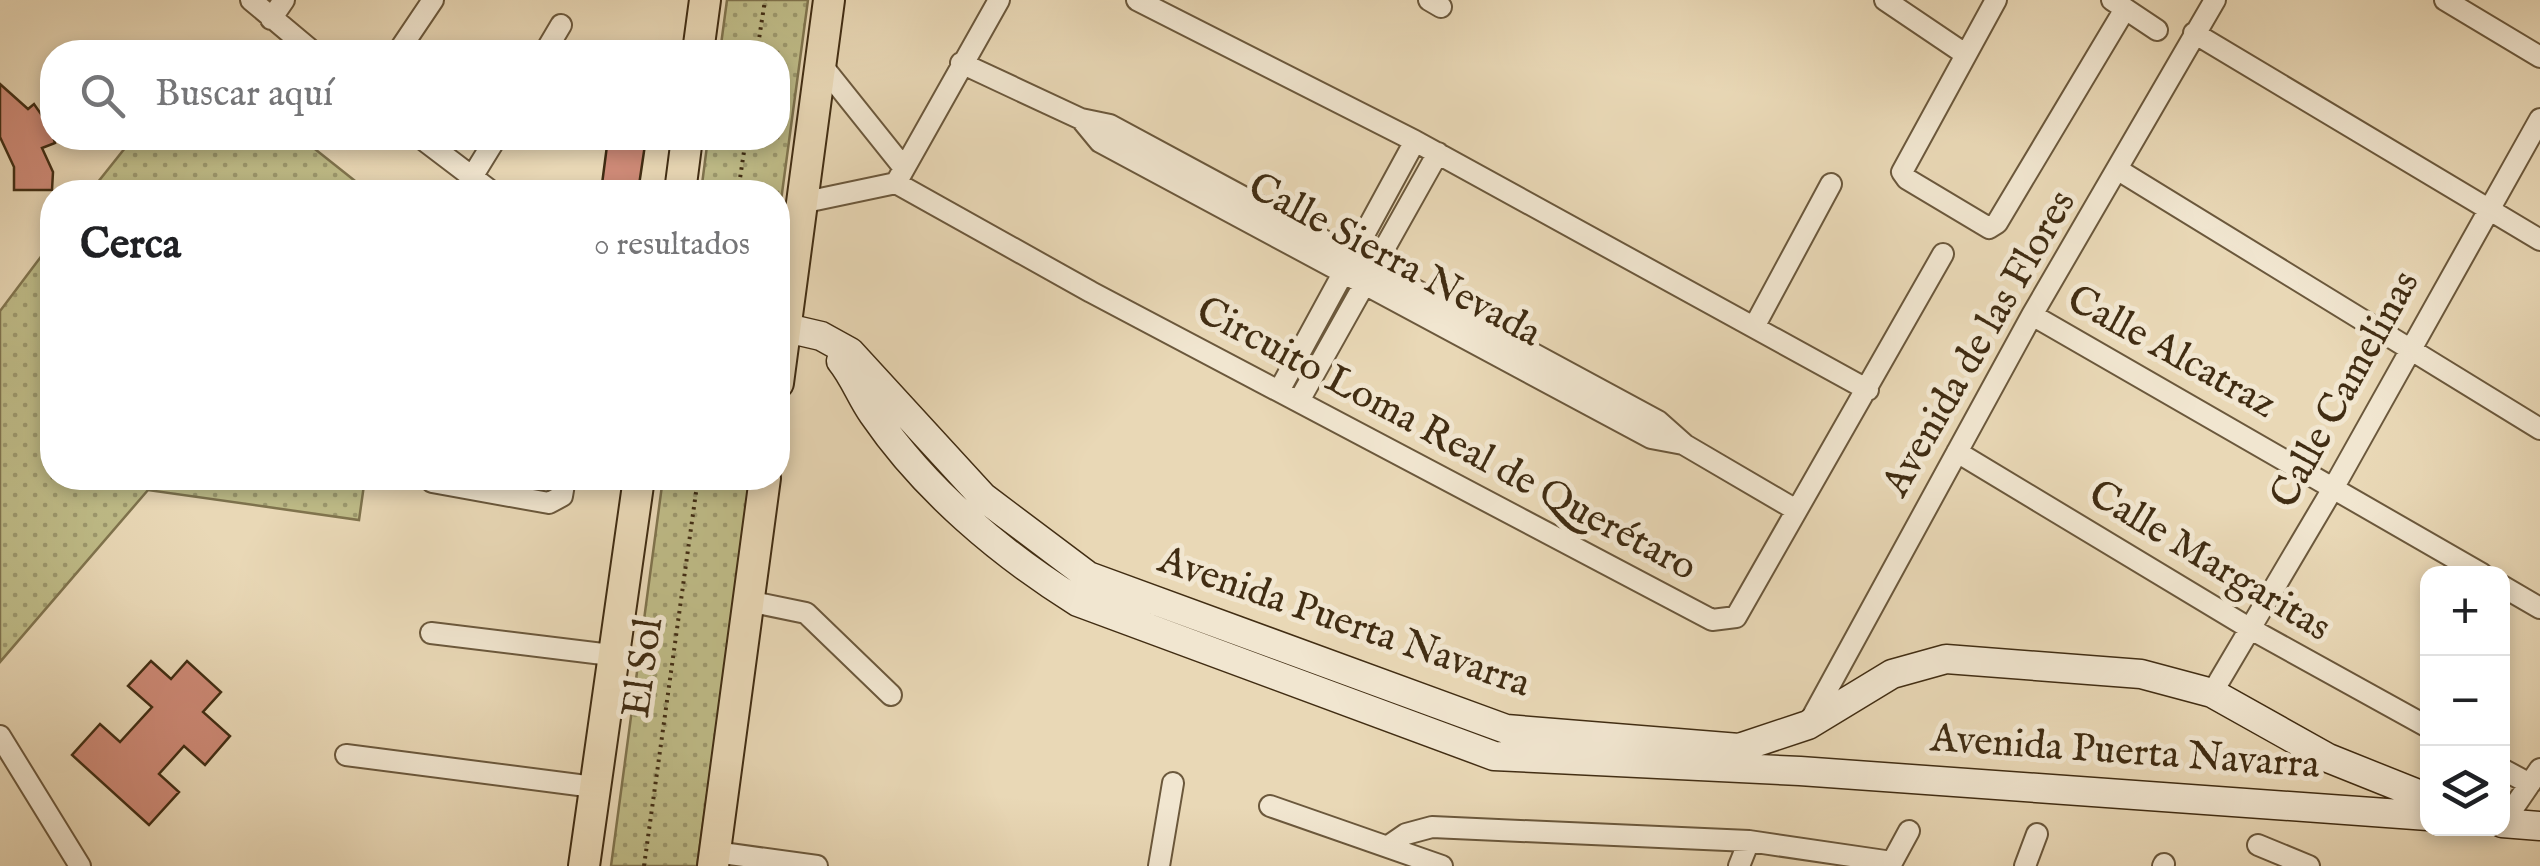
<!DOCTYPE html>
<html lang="es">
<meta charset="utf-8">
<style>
:root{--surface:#fff;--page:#f2f2f2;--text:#202124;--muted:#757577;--line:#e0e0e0}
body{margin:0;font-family:"IM FELL English",serif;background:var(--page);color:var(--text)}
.controls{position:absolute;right:30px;bottom:30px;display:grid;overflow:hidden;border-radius:20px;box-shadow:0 5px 15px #0003}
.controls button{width:90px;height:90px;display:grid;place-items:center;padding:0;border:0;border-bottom:2px solid var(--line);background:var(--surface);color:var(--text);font:50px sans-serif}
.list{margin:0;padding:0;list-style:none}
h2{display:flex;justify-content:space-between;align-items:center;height:130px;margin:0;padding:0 40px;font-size:42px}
h2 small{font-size:32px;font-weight:400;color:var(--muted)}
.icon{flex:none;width:55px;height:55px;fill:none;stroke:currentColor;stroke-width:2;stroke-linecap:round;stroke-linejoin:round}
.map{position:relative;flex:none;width:2540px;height:866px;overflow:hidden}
.search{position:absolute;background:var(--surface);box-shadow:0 5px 15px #0003;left:40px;top:40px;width:750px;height:110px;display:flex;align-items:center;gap:25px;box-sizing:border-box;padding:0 35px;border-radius:40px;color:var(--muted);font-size:38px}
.panel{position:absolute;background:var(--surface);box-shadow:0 5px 15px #0003;left:40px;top:180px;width:750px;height:310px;border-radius:40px}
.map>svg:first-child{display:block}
</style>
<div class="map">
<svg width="2540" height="866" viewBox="0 0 2540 866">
<defs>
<pattern id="grass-dots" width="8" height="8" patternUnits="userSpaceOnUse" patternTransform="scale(2.5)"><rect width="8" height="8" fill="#bfbc88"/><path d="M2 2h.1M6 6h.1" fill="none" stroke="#9d996e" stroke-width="1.8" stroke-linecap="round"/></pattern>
</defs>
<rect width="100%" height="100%" fill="#e9d8b6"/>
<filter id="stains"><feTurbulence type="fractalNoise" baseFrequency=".002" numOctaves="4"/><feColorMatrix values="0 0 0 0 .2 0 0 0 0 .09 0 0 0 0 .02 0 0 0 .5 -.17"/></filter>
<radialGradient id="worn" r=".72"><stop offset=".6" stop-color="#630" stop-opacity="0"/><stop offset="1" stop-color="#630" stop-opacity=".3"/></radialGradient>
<path fill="url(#grass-dots)" stroke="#80744e" stroke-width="2.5" d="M727,0H808L778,223V192H701L708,138H778V52H720Z
M133,138H301L369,192H90Z
M52,242V478H365L359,520L148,490L0,662V311Z
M663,478H752L697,866H611Z"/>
<path fill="#ce8a77" stroke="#412d13" stroke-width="2.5" d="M0,84L28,109L34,104L50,127L55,143L42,148L53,172L52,190H14V167L0,137Z
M608,138H646L638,192H615L618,188L602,184Z
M151,661L171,679L187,661L221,692L203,712L230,736L205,765L184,746L159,774L179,792L149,825L72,755L100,724L120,742L152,707L128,686Z"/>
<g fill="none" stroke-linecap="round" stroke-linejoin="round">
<defs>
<path id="street" d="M251,0L313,52
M1137,0L1415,141L1868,390
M1429,0L1441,7
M1885,0L1965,54
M1996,0L1902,172L1907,179L1989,228L1997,223L2125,9
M2112,0L2157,30
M2445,0L2540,57
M271,19L284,0
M2194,33L2540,240
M398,52L433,0
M545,52L561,25
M820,63L904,168
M961,63L1081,119L1110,125L1658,421L1685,445L1796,510
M1081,119L1100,142L1651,438L1683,444
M421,138L492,192
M2120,171L2540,429
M472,177L496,138
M896,183L999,0
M801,203L896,183L1091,292L1712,620L1736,617L1943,254
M2032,315L2482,574
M1754,327L1831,184
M1280,389L1415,141
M1300,399L1438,153
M1957,452L2249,628L2428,727
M432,482L549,503L562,496L565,478
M2502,586L2540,608
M748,601L806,613L891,695
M431,633L611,655
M2212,693L2335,485L2540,119
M1809,723L2032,315L2215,0
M0,736L80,866
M346,755L594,787
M2502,769L2530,784
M1270,806L1442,866
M2514,807L2540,769
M1390,845L1406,834L1432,827L1749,841L1892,862
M2258,845L2309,866
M715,852L817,866
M1159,866L1173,783
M1739,866L1749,841
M1890,866L1909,831
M2025,866L2037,834
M2163,866L2164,864"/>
<path id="secondary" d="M778,326L821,336L850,352L983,497L1088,576L1506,729L1739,748L1808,725L1892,674L1946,659L2141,674L2212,693L2328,758L2428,798
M841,361C854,377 861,397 873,414C925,490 1001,554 1078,602L1494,756L1800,771L2428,816
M2502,823L2540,826"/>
<path id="primary" d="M698,52L705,0
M680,192L687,138
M778,383L829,0
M584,866L639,478
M713,866L765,478"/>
</defs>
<use href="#street" stroke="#6b583c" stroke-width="24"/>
<use href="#secondary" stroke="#412d13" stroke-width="31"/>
<use href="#primary" stroke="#412d13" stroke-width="34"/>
<path stroke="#412d13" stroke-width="4" stroke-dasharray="2.5 5" stroke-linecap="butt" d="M757,52L765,0
M738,192L746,138
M644,866L698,478"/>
<use href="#street" stroke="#f1e6d0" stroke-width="20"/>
<use href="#secondary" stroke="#f1e6d0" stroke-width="28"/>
<use href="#primary" stroke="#e9d8b6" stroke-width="30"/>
</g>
<g text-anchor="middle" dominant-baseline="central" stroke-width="10" stroke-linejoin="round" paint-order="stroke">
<g font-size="40" fill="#412d13" stroke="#f1e6d0">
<text transform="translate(1394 261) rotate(28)">Calle Sierra Nevada</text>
<text transform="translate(1980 344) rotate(-60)">Avenida de las Flores</text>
<text transform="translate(2171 353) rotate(29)">Calle Alcatraz</text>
<text transform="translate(2346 390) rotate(-61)">Calle Camelinas</text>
<text transform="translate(1446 440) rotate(28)">Circuito Loma Real de Querétaro</text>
<text transform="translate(2209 562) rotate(31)">Calle Margaritas</text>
<text transform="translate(1344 623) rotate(19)">Avenida Puerta Navarra</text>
<text transform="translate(644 668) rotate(-82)">El Sol</text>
<text transform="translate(2125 753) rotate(4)">Avenida Puerta Navarra</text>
</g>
</g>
<rect width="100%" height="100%" filter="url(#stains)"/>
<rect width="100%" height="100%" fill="url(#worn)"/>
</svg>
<div class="controls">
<button>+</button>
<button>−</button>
<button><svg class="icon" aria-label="layers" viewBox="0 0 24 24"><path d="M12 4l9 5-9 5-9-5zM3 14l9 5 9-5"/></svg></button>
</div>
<div class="search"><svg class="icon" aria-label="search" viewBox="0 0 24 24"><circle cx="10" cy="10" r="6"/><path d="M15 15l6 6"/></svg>Buscar aquí</div>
<section class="panel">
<h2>Cerca<small>0 resultados</small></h2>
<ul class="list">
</ul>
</section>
</div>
